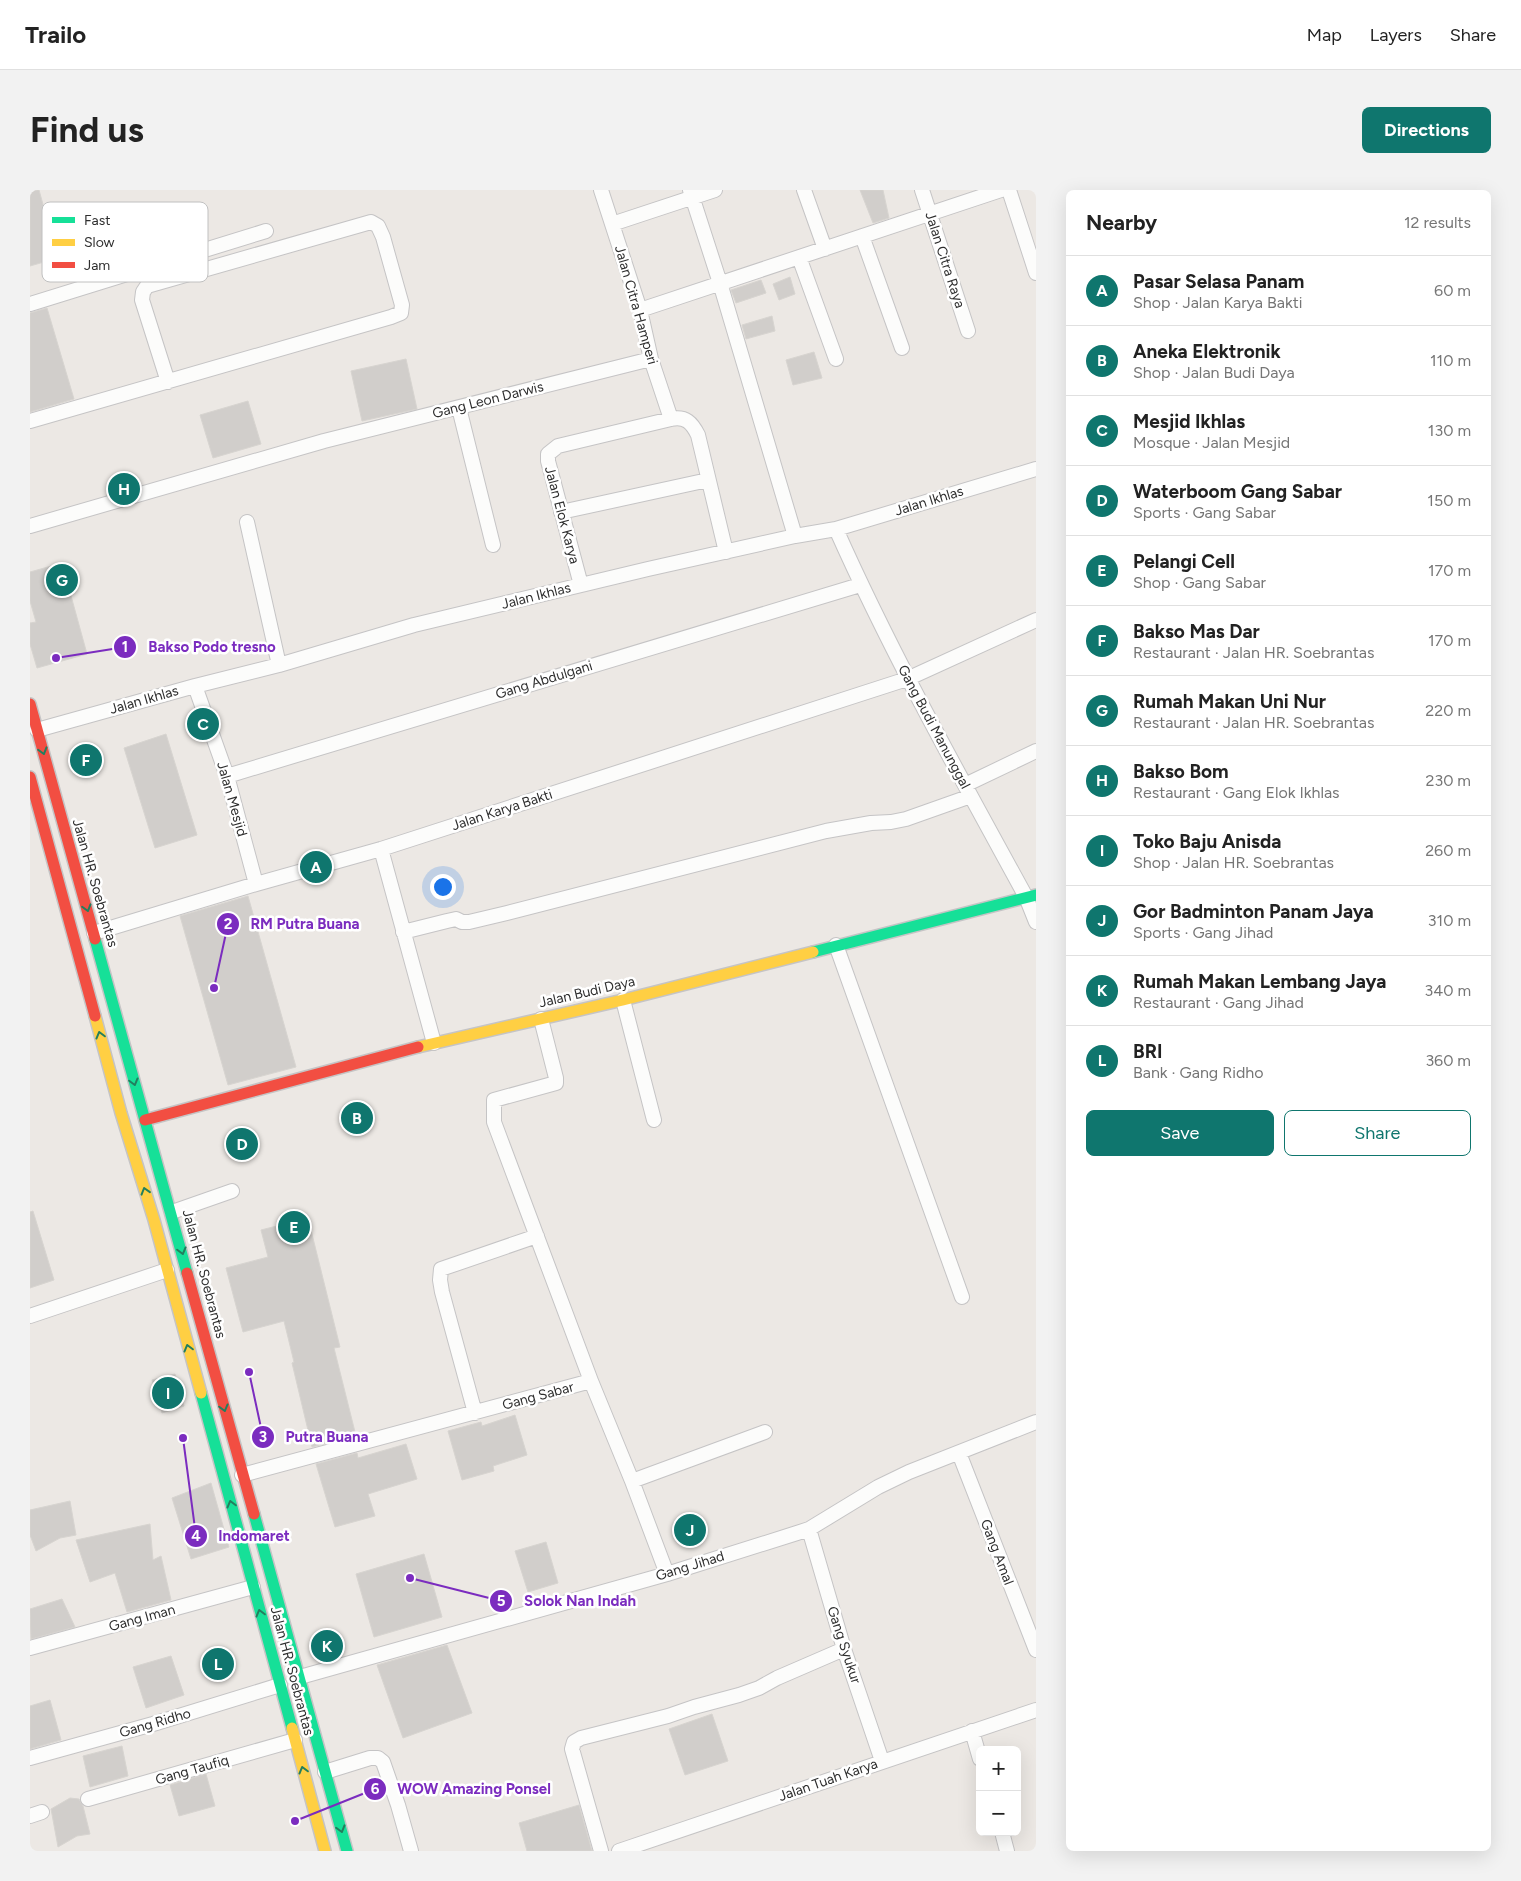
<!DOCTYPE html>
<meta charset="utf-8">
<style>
:root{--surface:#fff;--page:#f2f2f2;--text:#222;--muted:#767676;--line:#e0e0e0;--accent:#0f766e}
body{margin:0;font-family:Figtree,sans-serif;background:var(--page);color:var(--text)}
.controls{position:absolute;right:15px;bottom:15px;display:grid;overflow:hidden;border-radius:8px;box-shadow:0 5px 20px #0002}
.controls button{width:45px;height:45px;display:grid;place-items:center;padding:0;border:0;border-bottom:1px solid var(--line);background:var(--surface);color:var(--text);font:25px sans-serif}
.you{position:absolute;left:412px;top:696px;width:18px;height:18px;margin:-12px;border:4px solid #fff;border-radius:50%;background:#1a73e8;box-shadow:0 0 0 8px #1a73e833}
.badge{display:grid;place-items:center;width:32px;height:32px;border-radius:50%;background:var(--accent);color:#fff;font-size:16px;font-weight:700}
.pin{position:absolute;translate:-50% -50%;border:2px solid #fff;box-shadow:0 1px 5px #0006}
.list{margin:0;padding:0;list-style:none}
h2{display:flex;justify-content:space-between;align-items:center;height:65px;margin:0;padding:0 20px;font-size:21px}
h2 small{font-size:16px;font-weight:400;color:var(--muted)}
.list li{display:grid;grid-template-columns:32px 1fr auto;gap:15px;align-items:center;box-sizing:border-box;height:70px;padding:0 20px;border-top:1px solid var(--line)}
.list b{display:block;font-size:19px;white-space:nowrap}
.list p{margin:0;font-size:16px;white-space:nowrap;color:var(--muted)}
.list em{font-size:16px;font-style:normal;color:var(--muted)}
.actions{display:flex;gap:10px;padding:15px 20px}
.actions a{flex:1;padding:11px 0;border:1px solid var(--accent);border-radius:8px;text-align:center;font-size:18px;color:var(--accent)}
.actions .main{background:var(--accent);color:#fff}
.map{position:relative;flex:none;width:1006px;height:1661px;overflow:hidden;border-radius:8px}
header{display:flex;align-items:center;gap:30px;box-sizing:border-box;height:70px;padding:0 25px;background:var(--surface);border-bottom:1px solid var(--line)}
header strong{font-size:24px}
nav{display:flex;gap:28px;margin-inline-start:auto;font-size:18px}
.intro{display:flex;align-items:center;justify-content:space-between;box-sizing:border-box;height:120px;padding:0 30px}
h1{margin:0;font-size:35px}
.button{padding:12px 22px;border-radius:8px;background:var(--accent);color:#fff;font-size:18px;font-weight:700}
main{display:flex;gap:30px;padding:0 30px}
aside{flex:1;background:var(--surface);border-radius:8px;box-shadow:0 5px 20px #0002}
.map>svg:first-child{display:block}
</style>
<header>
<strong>Trailo</strong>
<nav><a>Map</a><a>Layers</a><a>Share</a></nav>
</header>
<div class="intro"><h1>Find us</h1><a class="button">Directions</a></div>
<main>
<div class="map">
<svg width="1006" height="1661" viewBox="0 0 1006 1661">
<rect width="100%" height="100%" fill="#ece8e4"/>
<path fill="#d1cecb" stroke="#d7d4d0" d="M0,0H9L28,68L0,76Z
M830,0H853L859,28L843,33Z
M760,87L765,104L749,110L743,94Z
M731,90L736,103L706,113L701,100Z
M17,118L44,209L0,222V123Z
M742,126L745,141L716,149L712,135Z
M784,162L792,188L763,195L756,170Z
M376,169L387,219L332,231L321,181Z
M218,211L231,254L183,268L170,225Z
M32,373L57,464L7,478L0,454V433L6,432L0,411V382Z
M136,544L167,645L125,658L94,558Z
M218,706L266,877L198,895L150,726Z
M3,1021L24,1090L0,1098V1022Z
M278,1028L310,1157L304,1158L325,1242L321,1243L322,1246L282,1257L262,1173L264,1172L254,1131L213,1142L196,1078L238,1067L231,1040Z
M145,1184L154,1216L132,1223L122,1190Z
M485,1225L497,1265L463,1276L464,1281L432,1290L418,1241L451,1232L452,1236Z
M376,1254L387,1289L338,1304L345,1326L305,1337L286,1274L327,1263L328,1268Z
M181,1293L199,1357L161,1369L142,1308Z
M40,1311L46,1345L30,1348L6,1361L0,1345V1320Z
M120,1334L123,1370L131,1366L141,1410L97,1422L85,1383L60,1392L46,1350Z
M516,1352L528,1393L498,1402L485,1361Z
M394,1364L412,1427L344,1447L326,1384Z
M32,1409L45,1437L1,1449L0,1419Z
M417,1455L442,1523L373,1548L347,1475Z
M141,1466L154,1505L116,1518L103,1477Z
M20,1510L31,1550L0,1559V1516Z
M682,1524L698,1571L655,1585L639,1539Z
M92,1556L98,1586L60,1597L53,1566Z
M176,1584L185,1616L149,1626L140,1595Z
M40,1608L49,1609L53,1616L60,1644L47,1646L28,1657L21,1619Z
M549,1615L562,1661H497L489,1633Z"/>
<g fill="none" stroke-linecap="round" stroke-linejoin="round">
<defs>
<path id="street" d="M571,0L610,120L621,169L641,229
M660,0L690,93L765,346
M774,0L795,59
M892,0L938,141
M979,0L1006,83
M582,34L685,0
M832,46L872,158
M769,67L806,169
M0,114L236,41
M610,120L971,0
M429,218L463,355
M0,231L361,127L371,123L372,115L353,47L348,36L341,32L117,96L113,102L112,110L138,192
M531,322L678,290
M217,332L249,475
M0,336L294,251L621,169
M806,339C862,465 930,586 996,707L1006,732
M551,395L518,271V264L528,256L641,229C656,226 662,233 668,245L696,362
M165,496L197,586L226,694
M7,540L165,496L249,475L384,435L618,379L765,346L806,339L1006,279
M197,586L830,395
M935,595L1006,561
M351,659L404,853
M373,742L417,731L426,729L432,732H439L477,723L796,641L841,633L861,632L876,629L941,606
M64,743L226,694L351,659L877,489L1006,430
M806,755L932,1107
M593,810L624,930
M511,829L526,888V893L464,910V932L561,1191
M142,1022L202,1001
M0,1126L137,1080
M445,1223L412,1102L410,1090L411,1079L507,1046
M929,1263L1006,1460
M212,1285L561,1191L602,1291L735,1242
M602,1291L637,1384
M779,1339L814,1459L852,1571
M0,1458L223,1397
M270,1487L637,1384L767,1343L779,1339L848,1297L879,1282L1006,1232
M942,1541L950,1569
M0,1568L123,1534L250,1495
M295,1582L340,1568H348L353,1572L368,1615L381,1661
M58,1609L265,1550
M0,1626L12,1622
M972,1642L977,1661
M571,1661L542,1559L544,1552L551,1548L638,1526L664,1517L709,1505L729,1498L747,1488L814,1459
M589,1661L1006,1520"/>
<path id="fast" d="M65,749L157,1083
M783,762L1006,705
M171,1203L262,1538
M224,1324L317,1661"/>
<path id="slow" d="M65,826L91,923L124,1030L171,1203
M388,857L593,810L783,762
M262,1538L295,1661"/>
<path id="jam" d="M0,514L65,749
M0,587L65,826
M115,930L388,857
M157,1083L224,1324"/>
</defs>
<use href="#street" stroke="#c5c4c5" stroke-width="16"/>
<use href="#fast" stroke="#c5c4c5" stroke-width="14"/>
<use href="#slow" stroke="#c5c4c5" stroke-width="14"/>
<use href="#jam" stroke="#c5c4c5" stroke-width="14"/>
<use href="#street" stroke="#fcfcfb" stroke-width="14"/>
<use href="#fast" stroke="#16e098" stroke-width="11"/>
<use href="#slow" stroke="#ffcf43" stroke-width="11"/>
<use href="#jam" stroke="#f24e42" stroke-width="11"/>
</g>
<defs><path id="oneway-chevron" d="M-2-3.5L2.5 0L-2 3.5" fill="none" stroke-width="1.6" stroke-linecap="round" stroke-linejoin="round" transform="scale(1.25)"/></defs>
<g stroke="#237e5e">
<use href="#oneway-chevron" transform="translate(13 561) rotate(74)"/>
<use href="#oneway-chevron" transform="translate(57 718) rotate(74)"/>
<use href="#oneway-chevron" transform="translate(70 845) rotate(-105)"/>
<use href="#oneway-chevron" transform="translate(104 892) rotate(75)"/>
<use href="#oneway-chevron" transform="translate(115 1001) rotate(-107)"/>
<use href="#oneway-chevron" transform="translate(152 1061) rotate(75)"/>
<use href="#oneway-chevron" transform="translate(158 1158) rotate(-105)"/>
<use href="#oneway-chevron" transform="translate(194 1218) rotate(75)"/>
<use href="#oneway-chevron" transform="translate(201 1314) rotate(-105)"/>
<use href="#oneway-chevron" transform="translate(230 1423) rotate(-105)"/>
<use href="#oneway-chevron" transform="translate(273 1580) rotate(-105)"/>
<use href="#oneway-chevron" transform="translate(311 1639) rotate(74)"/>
</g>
<g text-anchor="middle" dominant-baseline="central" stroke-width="5" stroke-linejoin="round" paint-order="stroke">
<g font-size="14" fill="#2e2e2e" stroke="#fff">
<text transform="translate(915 70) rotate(72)">Jalan Citra Raya</text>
<text transform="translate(606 115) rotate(74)">Jalan Citra Hamperi</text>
<text transform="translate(458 210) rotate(-14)">Gang Leon Darwis</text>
<text transform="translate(899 311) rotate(-17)">Jalan Ikhlas</text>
<text transform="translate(532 325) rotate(75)">Jalan Elok Karya</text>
<text transform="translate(506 406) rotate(-14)">Jalan Ikhlas</text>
<text transform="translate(514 490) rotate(-17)">Gang Abdulgani</text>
<text transform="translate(114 510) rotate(-16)">Jalan Ikhlas</text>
<text transform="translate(904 537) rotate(62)">Gang Budi Manunggal</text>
<text transform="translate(202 609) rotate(74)">Jalan Mesjid</text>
<text transform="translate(472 620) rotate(-18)">Jalan Karya Bakti</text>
<text transform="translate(65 693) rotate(74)">Jalan HR. Soebrantas</text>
<text transform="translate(557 802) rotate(-13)">Jalan Budi Daya</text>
<text transform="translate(174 1084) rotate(75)">Jalan HR. Soebrantas</text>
<text transform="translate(508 1206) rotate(-15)">Gang Sabar</text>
<text transform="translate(967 1362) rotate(69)">Gang Amal</text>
<text transform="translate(660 1376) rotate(-17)">Gang Jihad</text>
<text transform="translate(112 1428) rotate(-15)">Gang Iman</text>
<text transform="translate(814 1455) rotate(72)">Gang Syukur</text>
<text transform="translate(262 1481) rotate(75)">Jalan HR. Soebrantas</text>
<text transform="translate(125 1533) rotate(-16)">Gang Ridho</text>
<text transform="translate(162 1580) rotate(-16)">Gang Taufiq</text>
<text transform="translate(798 1590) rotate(-19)">Jalan Tuah Karya</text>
</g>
</g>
<rect x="12" y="12" width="166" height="80" rx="8" fill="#fff" stroke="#c0c0c0" stroke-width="1"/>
<rect x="22" y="27" width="23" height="6" fill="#16e098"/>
<rect x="22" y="49" width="23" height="7" fill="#ffcf43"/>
<rect x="22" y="72" width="23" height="6" fill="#f24e42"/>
<g font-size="14" fill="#2e2e2e">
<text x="54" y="35">Fast</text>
<text x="54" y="57">Slow</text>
<text x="54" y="80">Jam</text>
</g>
<path fill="none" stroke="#7b2cbf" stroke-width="2" d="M26 468L95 457M184 798L198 734M219 1182L233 1247M153 1248L166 1346M380 1388L471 1411M265 1631L345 1599"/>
<g fill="#7b2cbf" stroke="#fff" stroke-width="2">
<circle cx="26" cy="468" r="5"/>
<circle cx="184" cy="798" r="5"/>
<circle cx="219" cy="1182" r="5"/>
<circle cx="153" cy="1248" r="5"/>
<circle cx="380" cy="1388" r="5"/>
<circle cx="265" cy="1631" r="5"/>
<circle cx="95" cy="457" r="12"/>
<circle cx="198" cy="734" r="12"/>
<circle cx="233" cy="1247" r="12"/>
<circle cx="166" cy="1346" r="12"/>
<circle cx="471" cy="1411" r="12"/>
<circle cx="345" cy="1599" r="12"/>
</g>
<g font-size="15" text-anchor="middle" font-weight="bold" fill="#fff">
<text x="95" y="462">1</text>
<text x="198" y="739">2</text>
<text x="233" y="1252">3</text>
<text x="166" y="1351">4</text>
<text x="471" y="1416">5</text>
<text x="345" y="1604">6</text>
</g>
<g font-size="15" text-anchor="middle" font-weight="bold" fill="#7b2cbf" stroke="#fff" stroke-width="5" stroke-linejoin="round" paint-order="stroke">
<text x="182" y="462">Bakso Podo tresno</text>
<text x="275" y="739">RM Putra Buana</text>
<text x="297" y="1252">Putra Buana</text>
<text x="224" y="1351">Indomaret</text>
<text x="550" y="1416">Solok Nan Indah</text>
<text x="444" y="1604">WOW Amazing Ponsel</text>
</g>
</svg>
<div class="controls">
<button>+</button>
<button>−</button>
</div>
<div class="you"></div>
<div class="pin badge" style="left:286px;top:677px">A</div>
<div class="pin badge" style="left:327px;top:928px">B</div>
<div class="pin badge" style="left:173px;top:534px">C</div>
<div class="pin badge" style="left:212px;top:954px">D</div>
<div class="pin badge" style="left:264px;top:1037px">E</div>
<div class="pin badge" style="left:56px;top:570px">F</div>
<div class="pin badge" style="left:32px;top:390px">G</div>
<div class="pin badge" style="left:94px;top:299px">H</div>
<div class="pin badge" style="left:138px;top:1203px">I</div>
<div class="pin badge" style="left:660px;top:1340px">J</div>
<div class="pin badge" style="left:297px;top:1456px">K</div>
<div class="pin badge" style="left:188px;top:1474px">L</div>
</div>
<aside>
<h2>Nearby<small>12 results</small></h2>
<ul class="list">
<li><span class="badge">A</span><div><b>Pasar Selasa Panam</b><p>Shop · Jalan Karya Bakti</p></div><em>60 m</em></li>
<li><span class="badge">B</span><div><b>Aneka Elektronik</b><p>Shop · Jalan Budi Daya</p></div><em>110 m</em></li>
<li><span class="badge">C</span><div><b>Mesjid Ikhlas</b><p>Mosque · Jalan Mesjid</p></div><em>130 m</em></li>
<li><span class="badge">D</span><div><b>Waterboom Gang Sabar</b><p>Sports · Gang Sabar</p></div><em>150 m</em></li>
<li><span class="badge">E</span><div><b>Pelangi Cell</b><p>Shop · Gang Sabar</p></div><em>170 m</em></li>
<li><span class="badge">F</span><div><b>Bakso Mas Dar</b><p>Restaurant · Jalan HR. Soebrantas</p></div><em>170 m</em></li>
<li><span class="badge">G</span><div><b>Rumah Makan Uni Nur</b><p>Restaurant · Jalan HR. Soebrantas</p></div><em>220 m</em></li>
<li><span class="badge">H</span><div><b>Bakso Bom</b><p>Restaurant · Gang Elok Ikhlas</p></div><em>230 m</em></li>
<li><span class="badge">I</span><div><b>Toko Baju Anisda</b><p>Shop · Jalan HR. Soebrantas</p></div><em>260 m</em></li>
<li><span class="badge">J</span><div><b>Gor Badminton Panam Jaya</b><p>Sports · Gang Jihad</p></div><em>310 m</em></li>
<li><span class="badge">K</span><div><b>Rumah Makan Lembang Jaya</b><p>Restaurant · Gang Jihad</p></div><em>340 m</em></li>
<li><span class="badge">L</span><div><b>BRI</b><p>Bank · Gang Ridho</p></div><em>360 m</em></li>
</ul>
<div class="actions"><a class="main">Save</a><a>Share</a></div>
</aside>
</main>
